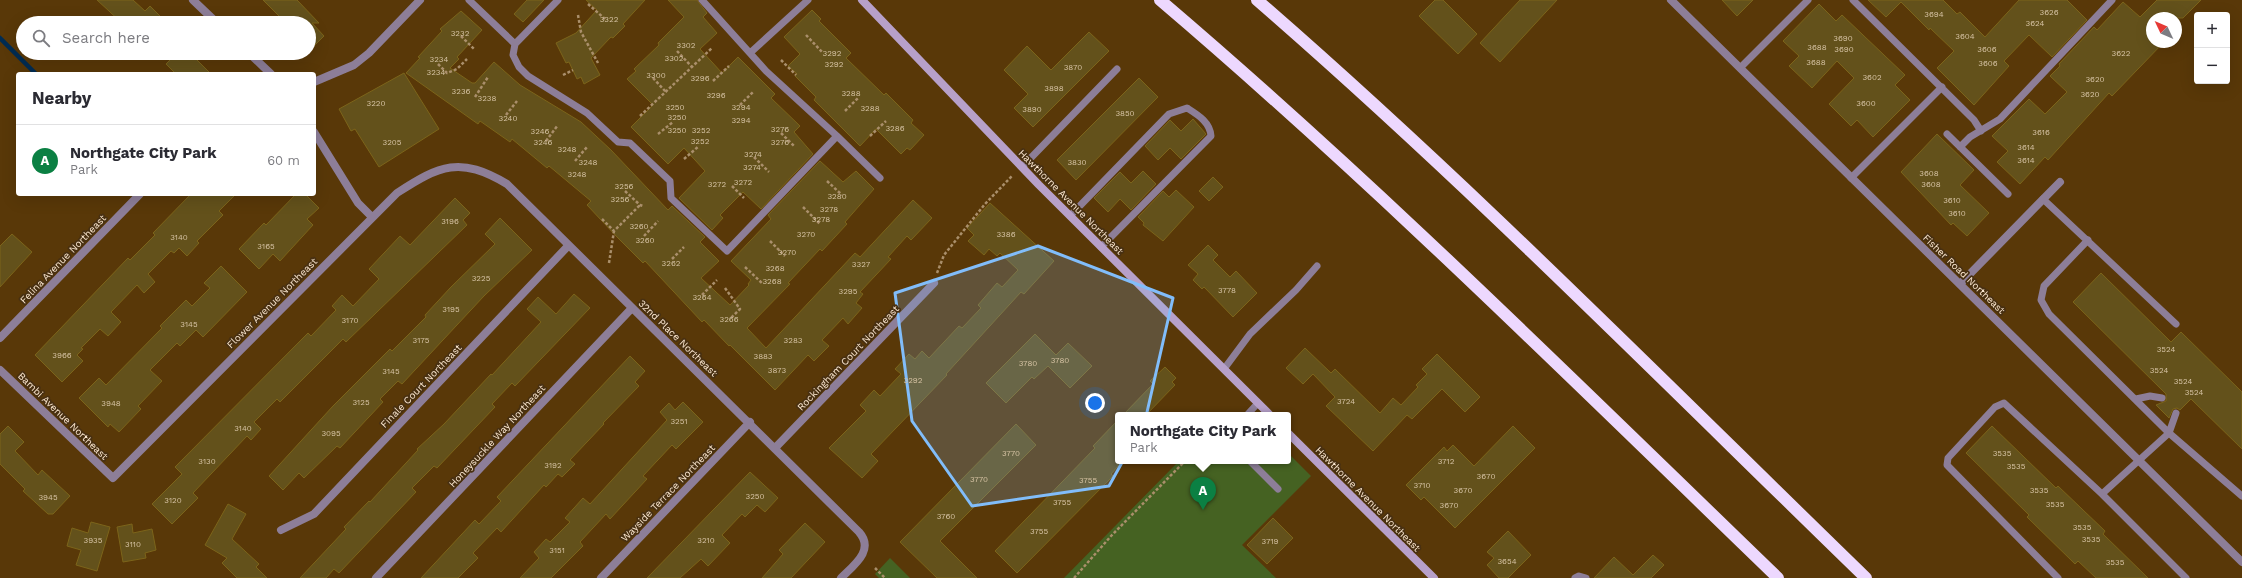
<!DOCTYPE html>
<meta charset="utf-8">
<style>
:root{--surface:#fff;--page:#f2f2f3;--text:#2b2b33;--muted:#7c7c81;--line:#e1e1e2;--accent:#0b8043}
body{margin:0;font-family:"Work Sans",sans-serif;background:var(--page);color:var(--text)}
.controls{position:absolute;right:12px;top:12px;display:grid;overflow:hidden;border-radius:4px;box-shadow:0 4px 16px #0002}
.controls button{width:36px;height:36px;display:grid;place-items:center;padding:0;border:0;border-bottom:1px solid var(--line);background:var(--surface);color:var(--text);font:20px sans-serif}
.compass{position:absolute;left:2146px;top:12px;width:36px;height:36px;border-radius:50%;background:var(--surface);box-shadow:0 4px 16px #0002;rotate:314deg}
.you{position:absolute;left:1095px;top:403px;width:14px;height:14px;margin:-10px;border:3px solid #fff;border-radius:50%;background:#1a73e8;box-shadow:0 0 0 6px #1a73e833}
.badge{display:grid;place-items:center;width:26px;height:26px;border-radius:50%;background:var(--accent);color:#fff;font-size:13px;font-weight:700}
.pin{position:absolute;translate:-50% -33px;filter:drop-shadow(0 1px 2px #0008)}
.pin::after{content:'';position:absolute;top:21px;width:14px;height:12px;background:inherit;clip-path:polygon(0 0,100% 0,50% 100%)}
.popup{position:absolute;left:1115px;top:412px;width:176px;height:52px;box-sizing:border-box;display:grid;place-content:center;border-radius:4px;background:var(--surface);filter:drop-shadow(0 1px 3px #0005);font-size:13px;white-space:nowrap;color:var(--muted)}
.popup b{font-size:15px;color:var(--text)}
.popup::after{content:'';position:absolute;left:50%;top:100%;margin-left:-8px;border:8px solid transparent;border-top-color:var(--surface)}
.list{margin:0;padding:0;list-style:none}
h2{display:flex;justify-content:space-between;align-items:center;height:52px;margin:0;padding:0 16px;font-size:17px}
h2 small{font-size:13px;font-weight:400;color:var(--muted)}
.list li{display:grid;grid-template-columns:26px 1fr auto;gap:12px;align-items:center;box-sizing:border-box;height:72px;padding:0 16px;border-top:1px solid var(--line)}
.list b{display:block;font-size:15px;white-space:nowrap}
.list p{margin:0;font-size:13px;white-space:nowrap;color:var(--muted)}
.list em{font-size:13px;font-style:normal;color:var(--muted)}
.icon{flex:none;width:22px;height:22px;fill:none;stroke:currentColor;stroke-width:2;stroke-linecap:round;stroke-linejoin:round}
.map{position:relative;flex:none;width:2242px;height:578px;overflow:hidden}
.search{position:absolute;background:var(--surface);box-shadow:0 4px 16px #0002;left:16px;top:16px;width:300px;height:44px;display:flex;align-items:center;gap:10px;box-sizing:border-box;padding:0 14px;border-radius:22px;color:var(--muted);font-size:15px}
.panel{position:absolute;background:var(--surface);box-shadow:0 4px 16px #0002;left:16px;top:72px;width:300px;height:124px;border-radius:4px}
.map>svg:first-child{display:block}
</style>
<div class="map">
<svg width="2242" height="578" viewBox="0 0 2242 578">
<rect width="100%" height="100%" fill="#593808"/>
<path fill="#456222" d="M1288,453L1311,476L1242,545L1276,578H1064L1179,461H1288Z
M890,558L910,578H879L875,574Z"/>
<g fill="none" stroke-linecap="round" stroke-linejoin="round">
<path stroke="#002c52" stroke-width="4.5" d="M0,38L36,74"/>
</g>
<path fill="#63511b" stroke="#7c641a" d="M97,0H133L145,11L150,6L167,23H122Z
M263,0H297L319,23H312L324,36L309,51V23H286Z
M527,0H544L523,22L514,14Z
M586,0H645L623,24L625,26L613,38L611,37L591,58L600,75L584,84L581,77L577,79L569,62L566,63L556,43L576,33L597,10Z
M668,0H697L707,13L703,17L717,33L700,49L722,73L738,57L775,94L771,98L800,126L794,132L813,154L761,209L743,192L720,215L723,218L712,230L679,198L705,171L684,148L668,164L631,127L653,105L627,79L636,71L634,69L659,45L658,43L684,17Z
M1435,0H1443L1477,34L1458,54L1419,16Z
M1520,0H1557L1500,62L1480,43Z
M1722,0H1753L1737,16Z
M1868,0H1943L1957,14L1960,12L1985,37L2019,0H2067L2087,20L2052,57L2029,35L2004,61L2009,66L1974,105L1937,68L1954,51L1930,28L1929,30L1901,2L1886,17Z
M2157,0H2201L2183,18H2152V42H2164L2112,96L2109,93L2048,160L2045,157L2020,184L1997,162L2008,151L1992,136L2029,99L2045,114L2067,92L2050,76L2060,66L2059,64L2094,27L2097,30L2123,2L2140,17Z
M1819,4L1836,21L1842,15L1905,75L1895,85L1910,100L1873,137L1857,120L1851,126L1829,104L1854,78L1837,61L1812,88L1789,66L1799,56L1783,41Z
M812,10L821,19L819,21L851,53L846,58L884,95L886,93L913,120L911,123L924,135L910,150L907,148L901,154L876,129L860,146L814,100L816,97L795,76L797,74L788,66L800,54L784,37Z
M461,11L482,30L457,57L459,59L450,68L472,83H475L494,62L520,85L581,122L611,150L668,210L672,206L705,237L700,242L719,261L701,278L730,305L749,285L748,284L751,280L731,261L771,219L768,215L820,161L843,182L856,171L874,189L845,222L847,224L822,251L820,249L788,283L790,284L747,328L766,348L855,253L860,257L913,200L932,218L911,240L907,236L888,257L891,259L860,292L863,294L856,303L862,308L848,324L843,318L822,340L829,346L814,361L808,355L775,390L730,345L729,346L704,320L702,322L645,261L643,263L617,237L587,205L591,201L549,166L547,168L512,139L510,142L480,121L478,124L406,73L420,58L418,57L442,31L440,29Z
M1089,32L1109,51L1033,127L1014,108L1028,94L1004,70L1027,46L1051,70Z
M177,53H202L196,59L211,74H176L166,64Z
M404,73L439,129L379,167L355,129L351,131L339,109Z
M1139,78L1158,97L1076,180L1057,160Z
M1193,119L1206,134L1181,159L1170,148L1158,160L1145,146L1170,120L1181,131Z
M1937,134L1974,170L1960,185L1989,213L1967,236L1953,223L1951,225L1901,172Z
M1143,171L1156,184L1131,210L1120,199L1108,212L1094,198L1120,172L1131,183Z
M1213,177L1223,187L1209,201L1199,191Z
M1176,190L1194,207L1163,241L1143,225L1144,223L1138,217L1163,191L1169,197Z
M191,194H236L219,211L223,215L197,241L199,243L187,256L179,248L174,253L171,251L148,274L155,282L144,293L137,285L111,312L121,322L108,336L100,329L81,348L83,349L77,355L83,361L62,382L35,355L128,258L130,260L155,235L153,233Z
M296,194H305L319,208L307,219L313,225L280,261L273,254L259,269L239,249L264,223L266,225Z
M455,198L470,213L463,220L467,225L346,342L343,339L280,402L277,399L254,422L261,429L251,440L247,436L193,493L198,498L172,524L152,504L182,474L175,467L308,333L311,336L336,310L332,306L342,295L353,306L379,279L369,269L400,236L410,245Z
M990,203L1054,261L1024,294L1021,292L946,374L947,375L871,454L878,461L862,478L829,448L866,411L860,405L874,390L880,396L901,374L895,369L909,354L915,359L922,351L929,358L959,326L962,328L981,308L978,305L997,283L1002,287L1018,270L1000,253L997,256L989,249L984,255L968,241L974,235L967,228Z
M500,218L532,250L484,296L402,384L398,381L380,399L383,402L340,448L337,446L304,478L299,473L283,490L269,476L333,406L390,349L392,351L426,317L425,315L451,287L495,244L485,234Z
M12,234L32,252L0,287V246Z
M1208,245L1218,255L1213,260L1230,277L1236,271L1257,293L1233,317L1204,287L1202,289L1193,280L1198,274L1188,265Z
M221,266L247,292L203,337L196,330L180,346L177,343L150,370L162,381L138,406L141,409L119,432L110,424L108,427L79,398L99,378L106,385L162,328L160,326L186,300L192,306L210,288L204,283Z
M2101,273L2171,342L2181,332L2242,392V449L2191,399L2180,410L2177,408L2173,409L2169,418L2156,405L2166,401V394L2073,302Z
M574,294L590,308L515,386L512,383L492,404L495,407L437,468L434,466L412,488L416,492L339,573L334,569L326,578H300L346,529L344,527L369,501L370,502L418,450L417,449L444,424L491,374L492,375L541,322L527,309L538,297L556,314Z
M1035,334L1056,355L1068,343L1092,366L1070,388L1048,366L1034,379L1032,377L1006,403L986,383Z
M1305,348L1331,373L1335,369L1380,413L1393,398L1401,405L1418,387L1416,385L1427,374L1422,369L1437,354L1480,397L1465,412L1442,389L1412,419L1407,415L1373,451L1326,406L1335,397L1313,374L1303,384L1286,368Z
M630,356L645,371L635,382L639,386L603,423L604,424L570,460L575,464L562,477L558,474L546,487L544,485L501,532L497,528L473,553L478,558L458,578H421L475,520L479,524L501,501L497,497Z
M1165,367L1176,378L1172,382L1175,385L1146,415H1123L1153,384L1150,381Z
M683,402L703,422L676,449L672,445L643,476L647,479L610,519L606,514L580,542L583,546L551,578H520L539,558L534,552L546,539L550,542L570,522L565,518L583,498L590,504L667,420L660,412L669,403L675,410Z
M1118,420V466L1111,474L1113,476L1017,573L995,551L1095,448L1093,446Z
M1016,424L1036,445L940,541L977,578H937L900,542Z
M8,426L24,442L15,451L38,475L42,470L70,496L53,514H48L23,491L25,489L0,464V434Z
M1513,426L1535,448L1455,528L1424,497L1421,500L1406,485L1444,447L1447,451L1453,445L1474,466Z
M1992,426L2056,488L2058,486L2105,531L2103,534L2148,578H2096L2078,561L2075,564L2027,517L2029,515L1966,453Z
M750,472L778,498L765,512L757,505L745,517L742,514L722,535L730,543L708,566L701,559L680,578H647Z
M228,504L246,514L232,539L259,564L256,567L267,578H237L222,563L227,558L205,545Z
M1273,518L1293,538L1267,564L1247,545Z
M91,522L110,527L97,571L76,565L81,550L67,546L72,528L88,533Z
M805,523L825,542L791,578H762L783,554L779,550Z
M132,524L133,533L152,529L156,550L145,553L146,558L123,562L117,527Z
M1508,531L1531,555L1508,578H1499L1487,565L1494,558L1487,552Z
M1653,555L1664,565L1651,578H1594L1614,557L1633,575Z"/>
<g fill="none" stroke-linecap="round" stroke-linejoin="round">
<path stroke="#aa8f6b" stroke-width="2.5" stroke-dasharray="3 2" stroke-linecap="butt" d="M588,4L605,19
M578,15L581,32L598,63
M806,35L823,53
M461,36L475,50
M677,51L692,67
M781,60L796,75
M438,64L447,73L457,69L467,59
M563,75L573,70
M653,78L666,92
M713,81L729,66
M475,97L488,77
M740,105L753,92
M845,111L858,98
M506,115L517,101
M640,116L712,48
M781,133L794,146
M658,134L673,122
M870,136L886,121
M546,141L558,125
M754,157L769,172
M684,159L699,146
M575,161L587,147
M827,181L842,195
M732,186L744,198
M625,191L640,205L643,206
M803,207L820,224
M602,219L614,231L640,205
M644,236L658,221
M770,241L785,256
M672,259L684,247
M609,263L614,231
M745,267L763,284
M937,273L944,255L985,204L1012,176
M725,288L740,309L731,318
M702,295L717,280
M875,568L885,578
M1074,578L1112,535L1185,461"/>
<path stroke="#8d7e98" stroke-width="7" d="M469,0L515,44
M558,0L515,44L513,55L519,67L528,76L587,113L618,142L630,143L670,181L671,198L727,251L837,136L766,71L702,0
M1853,0L1974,120L1981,131
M750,53L808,0
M1740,68L1808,0
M1947,134L2008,194
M837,136L880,178
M1960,147L1970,137L2000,119L2112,0
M1022,167L1117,69
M1851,178L1942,87
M2043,199L2176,324
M1070,216L1169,114L1187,108C1198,115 1210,122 1211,136L1101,247
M2088,240L2044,286L2041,300L2049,314L2169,433L2176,413
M1224,369L1250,334L1296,290L1317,266
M2136,399L2150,396L2162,398
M1247,415L1258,403
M1250,461L1278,489
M2102,494L2169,433L2242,496
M1575,578L1579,576L1586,578
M2058,578L1947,465L1948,458L1995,407L2004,403L2102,494L2186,578"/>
<path stroke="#8d7e98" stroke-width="8" d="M193,0L217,23
M249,53L271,74
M314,82L354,65L369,53L420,0
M314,132L358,203L372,217
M1960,284L2060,182
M0,338L140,194
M0,370L113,478L397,193C440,165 460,156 507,184L859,532C875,550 854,565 841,578
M776,447L934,283
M281,530L314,514L568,246
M376,578L632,308
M601,578L750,422"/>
<path stroke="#8d7e98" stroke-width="8" d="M1671,0L2242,562"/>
<path stroke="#b7a0c9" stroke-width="8" d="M862,0L1039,185L1270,415
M1288,433L1434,578"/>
<path stroke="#edd8fe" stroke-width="12" d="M1160,0C1375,183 1575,382 1778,578
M1257,0C1468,183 1665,383 1866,578"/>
</g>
<path fill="#81bdfa" fill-opacity="0.2" stroke="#81bdfa" stroke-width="3" stroke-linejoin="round" d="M1038,246L1173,298L1145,421L1109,486L972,506L912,421L895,293Z"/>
<g text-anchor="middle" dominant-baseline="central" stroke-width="3.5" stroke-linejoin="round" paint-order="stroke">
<g font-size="8" fill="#d6c3a4">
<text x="2049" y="12">3626</text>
<text x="1934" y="14">3694</text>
<text x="609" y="19">3322</text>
<text x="2035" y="23">3624</text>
<text x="460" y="33">3232</text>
<text x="1965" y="36">3604</text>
<text x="1843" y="38">3690</text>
<text x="686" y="45">3302</text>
<text x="1817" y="47">3688</text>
<text x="1844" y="49">3690</text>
<text x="1987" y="49">3606</text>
<text x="832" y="53">3292</text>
<text x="2121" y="53">3622</text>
<text x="674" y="58">3302</text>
<text x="439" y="59">3234</text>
<text x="1816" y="62">3688</text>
<text x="1988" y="63">3606</text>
<text x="834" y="64">3292</text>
<text x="1073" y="67">3870</text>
<text x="436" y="72">3234</text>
<text x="656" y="75">3300</text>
<text x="1872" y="77">3602</text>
<text x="700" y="78">3296</text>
<text x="2095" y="79">3620</text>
<text x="1054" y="88">3898</text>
<text x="461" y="91">3236</text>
<text x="851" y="93">3288</text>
<text x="2090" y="94">3620</text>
<text x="716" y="95">3296</text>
<text x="487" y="98">3238</text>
<text x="376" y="103">3220</text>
<text x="1866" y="103">3600</text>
<text x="675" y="107">3250</text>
<text x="741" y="107">3294</text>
<text x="870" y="108">3288</text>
<text x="1032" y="109">3890</text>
<text x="1125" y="113">3850</text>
<text x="677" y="117">3250</text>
<text x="508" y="118">3240</text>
<text x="741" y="120">3294</text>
<text x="895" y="128">3286</text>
<text x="780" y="129">3276</text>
<text x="677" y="130">3250</text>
<text x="701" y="130">3252</text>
<text x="540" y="131">3246</text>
<text x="2041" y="132">3616</text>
<text x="700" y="141">3252</text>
<text x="392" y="142">3205</text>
<text x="543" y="142">3246</text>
<text x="780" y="142">3276</text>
<text x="2026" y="147">3614</text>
<text x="567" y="149">3248</text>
<text x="753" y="154">3274</text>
<text x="2026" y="160">3614</text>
<text x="588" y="162">3248</text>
<text x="1077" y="162">3830</text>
<text x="752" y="167">3274</text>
<text x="1929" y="173">3608</text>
<text x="577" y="174">3248</text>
<text x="743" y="182">3272</text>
<text x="717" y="184">3272</text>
<text x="1931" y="184">3608</text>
<text x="624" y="186">3256</text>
<text x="837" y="196">3280</text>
<text x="620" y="199">3256</text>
<text x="1952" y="200">3610</text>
<text x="829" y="209">3278</text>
<text x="1957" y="213">3610</text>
<text x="821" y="219">3278</text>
<text x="450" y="221">3196</text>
<text x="639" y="226">3260</text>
<text x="806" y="234">3270</text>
<text x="1006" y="234">3386</text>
<text x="179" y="237">3140</text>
<text x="645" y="240">3260</text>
<text x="266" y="246">3165</text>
<text x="787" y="252">3270</text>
<text x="671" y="263">3262</text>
<text x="861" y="264">3327</text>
<text x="775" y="268">3268</text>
<text x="481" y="278">3225</text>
<text x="772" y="281">3268</text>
<text x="1227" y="290">3778</text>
<text x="848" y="291">3295</text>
<text x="702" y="297">3264</text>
<text x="451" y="309">3195</text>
<text x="729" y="319">3266</text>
<text x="350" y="320">3170</text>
<text x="189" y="324">3145</text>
<text x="421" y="340">3175</text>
<text x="793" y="340">3283</text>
<text x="2166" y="349">3524</text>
<text x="62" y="355">3966</text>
<text x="763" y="356">3883</text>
<text x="1060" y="360">3780</text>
<text x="1028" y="363">3780</text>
<text x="777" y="370">3873</text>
<text x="2159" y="370">3524</text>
<text x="391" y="371">3145</text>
<text x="913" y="380">3292</text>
<text x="2183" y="381">3524</text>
<text x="2194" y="392">3524</text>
<text x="1346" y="401">3724</text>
<text x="361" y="402">3125</text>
<text x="111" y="403">3948</text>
<text x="679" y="421">3251</text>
<text x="243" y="428">3140</text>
<text x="331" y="433">3095</text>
<text x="1011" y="453">3770</text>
<text x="2002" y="453">3535</text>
<text x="207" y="461">3130</text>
<text x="1446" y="461">3712</text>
<text x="553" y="465">3192</text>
<text x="2016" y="466">3535</text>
<text x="1486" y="476">3670</text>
<text x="979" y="479">3770</text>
<text x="1088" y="480">3755</text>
<text x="1422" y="485">3710</text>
<text x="1463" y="490">3670</text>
<text x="2039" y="490">3535</text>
<text x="755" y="496">3250</text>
<text x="48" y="497">3945</text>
<text x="173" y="500">3120</text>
<text x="1062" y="502">3755</text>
<text x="2055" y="504">3535</text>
<text x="1449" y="505">3670</text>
<text x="946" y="516">3760</text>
<text x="2082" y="527">3535</text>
<text x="1039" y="531">3755</text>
<text x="2091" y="539">3535</text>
<text x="93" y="540">3935</text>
<text x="706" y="540">3210</text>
<text x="1270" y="541">3719</text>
<text x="133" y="544">3110</text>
<text x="557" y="550">3151</text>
<text x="1507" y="561">3654</text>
<text x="2115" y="562">3535</text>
</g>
<g font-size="10" fill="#fde9d2" stroke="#483012">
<text transform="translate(1071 202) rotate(45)">Hawthorne Avenue Northeast</text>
<text transform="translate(63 259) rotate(-46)">Felina Avenue Northeast</text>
<text transform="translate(1964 274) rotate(44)">Fisher Road Northeast</text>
<text transform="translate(272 303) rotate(-45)">Flower Avenue Northeast</text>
<text transform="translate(678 338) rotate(44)">32nd Place Northeast</text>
<text transform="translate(848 358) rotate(-46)">Rockingham Court Northeast</text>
<text transform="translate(421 386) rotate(-46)">Finale Court Northeast</text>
<text transform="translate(63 416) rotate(44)">Bambi Avenue Northeast</text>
<text transform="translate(497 436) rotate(-47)">Honeysuckle Way Northeast</text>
<text transform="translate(668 493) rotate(-46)">Wayside Terrace Northeast</text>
<text transform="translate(1368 499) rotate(45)">Hawthorne Avenue Northeast</text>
</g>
</g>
</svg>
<div class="controls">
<button>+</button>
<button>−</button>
</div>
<svg class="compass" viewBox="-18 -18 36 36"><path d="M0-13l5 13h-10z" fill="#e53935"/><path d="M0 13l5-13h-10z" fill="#7c7c81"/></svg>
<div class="you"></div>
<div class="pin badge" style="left:1203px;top:510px">A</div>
<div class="popup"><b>Northgate City Park</b>Park</div>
<div class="search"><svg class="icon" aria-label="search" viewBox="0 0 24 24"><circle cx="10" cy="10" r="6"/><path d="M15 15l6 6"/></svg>Search here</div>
<section class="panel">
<h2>Nearby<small></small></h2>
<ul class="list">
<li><span class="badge">A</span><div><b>Northgate City Park</b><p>Park</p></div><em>60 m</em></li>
</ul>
</section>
</div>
